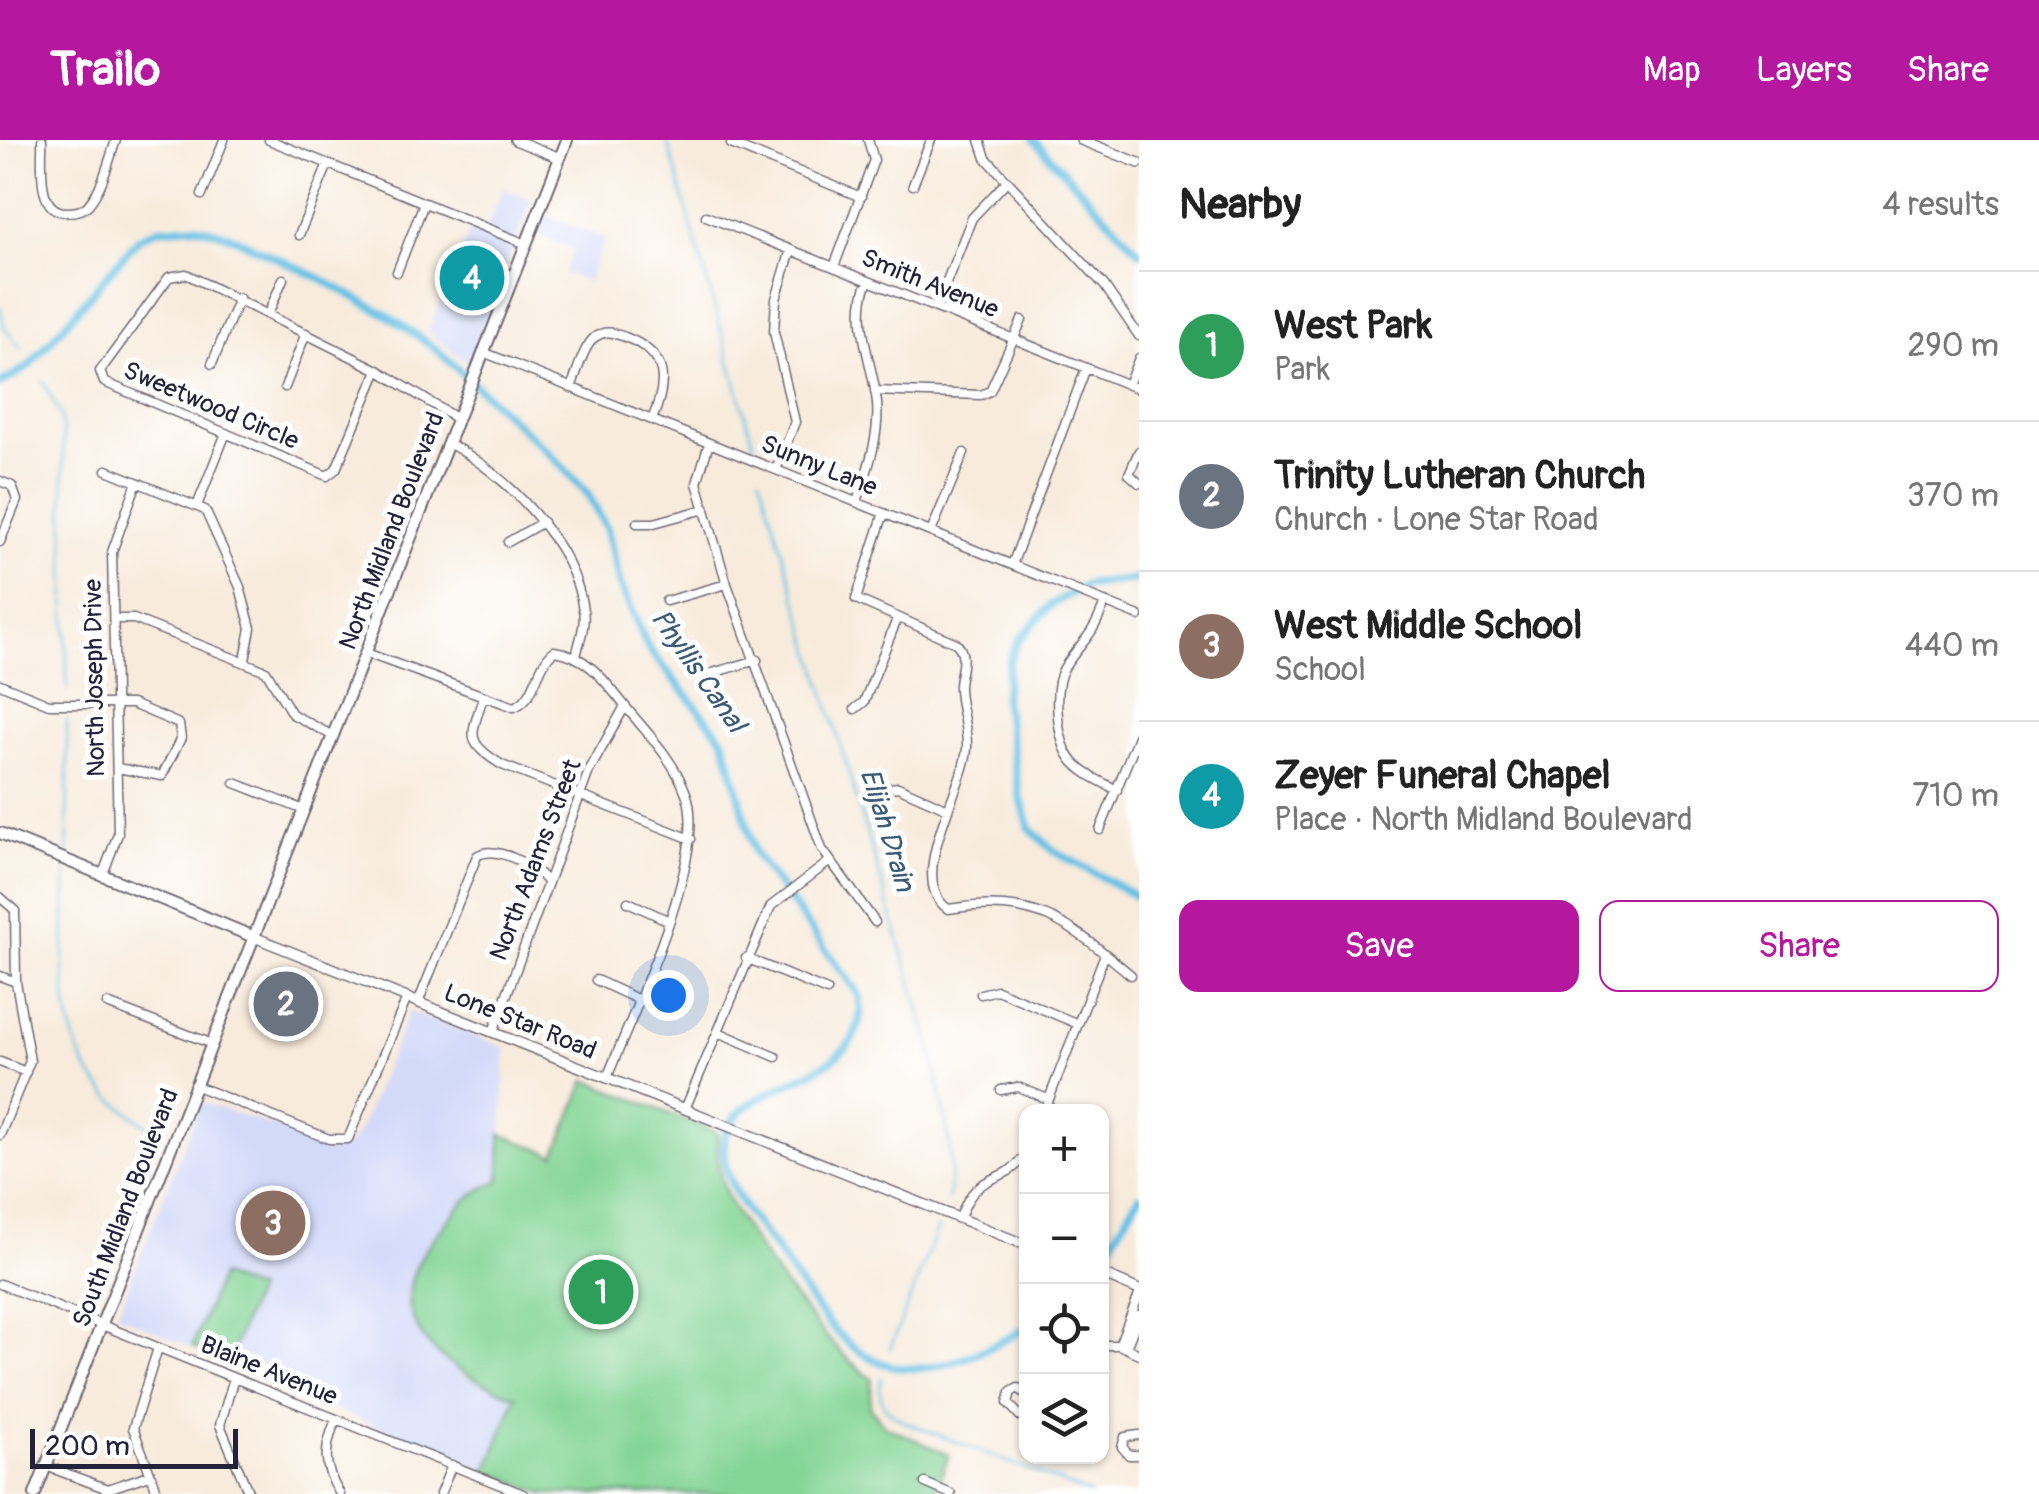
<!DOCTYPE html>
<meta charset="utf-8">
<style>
:root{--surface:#fff;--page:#f6f6f6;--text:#222;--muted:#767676;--line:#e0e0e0;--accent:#b5179e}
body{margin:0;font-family:Pangolin,sans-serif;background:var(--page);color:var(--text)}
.controls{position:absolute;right:30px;bottom:30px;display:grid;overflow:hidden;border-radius:20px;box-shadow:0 2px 8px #0004}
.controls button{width:90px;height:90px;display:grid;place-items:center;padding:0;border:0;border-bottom:2px solid var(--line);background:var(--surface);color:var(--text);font:50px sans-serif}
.scale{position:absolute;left:30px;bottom:25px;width:208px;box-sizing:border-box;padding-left:10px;border:5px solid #22223b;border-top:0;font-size:28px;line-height:35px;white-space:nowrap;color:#22223b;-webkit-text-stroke:8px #fff;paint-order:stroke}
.you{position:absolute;left:668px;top:855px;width:35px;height:35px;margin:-25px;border:8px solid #fff;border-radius:50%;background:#1a73e8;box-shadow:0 0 0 15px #1a73e833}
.badge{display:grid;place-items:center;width:65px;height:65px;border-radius:50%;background:var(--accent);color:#fff;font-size:32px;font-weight:700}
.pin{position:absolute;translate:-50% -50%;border:5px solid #fff;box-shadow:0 2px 10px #0006}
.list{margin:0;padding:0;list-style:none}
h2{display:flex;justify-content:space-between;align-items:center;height:130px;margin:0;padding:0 40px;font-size:42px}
h2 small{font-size:32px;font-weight:400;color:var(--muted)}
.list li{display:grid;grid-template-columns:65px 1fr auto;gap:30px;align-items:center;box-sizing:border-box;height:150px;padding:0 40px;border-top:2px solid var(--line)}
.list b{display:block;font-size:38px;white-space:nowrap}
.list p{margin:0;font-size:32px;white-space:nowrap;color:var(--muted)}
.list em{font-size:32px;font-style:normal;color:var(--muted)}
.actions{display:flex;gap:20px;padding:30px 40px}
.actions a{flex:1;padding:22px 0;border:2px solid var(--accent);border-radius:20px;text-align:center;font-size:35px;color:var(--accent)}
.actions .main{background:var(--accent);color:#fff}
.icon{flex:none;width:55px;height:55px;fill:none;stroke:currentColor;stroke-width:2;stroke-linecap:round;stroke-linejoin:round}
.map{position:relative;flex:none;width:1139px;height:1354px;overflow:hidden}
header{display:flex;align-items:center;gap:60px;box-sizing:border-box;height:140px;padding:0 50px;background:var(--accent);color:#fff}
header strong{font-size:48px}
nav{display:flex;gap:55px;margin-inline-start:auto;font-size:35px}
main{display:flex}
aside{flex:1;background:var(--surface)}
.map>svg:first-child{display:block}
</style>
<header>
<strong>Trailo</strong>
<nav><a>Map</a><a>Layers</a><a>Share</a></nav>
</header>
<main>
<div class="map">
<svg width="1139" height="1354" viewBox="0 0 1139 1354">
<rect width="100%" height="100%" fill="#fff"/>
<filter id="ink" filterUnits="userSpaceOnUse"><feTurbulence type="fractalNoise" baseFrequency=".01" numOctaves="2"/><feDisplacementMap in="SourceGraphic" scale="20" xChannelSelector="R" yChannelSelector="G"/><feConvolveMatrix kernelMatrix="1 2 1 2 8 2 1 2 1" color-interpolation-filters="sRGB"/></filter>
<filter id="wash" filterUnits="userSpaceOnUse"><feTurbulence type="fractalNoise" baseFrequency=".0048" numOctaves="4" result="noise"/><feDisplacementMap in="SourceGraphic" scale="40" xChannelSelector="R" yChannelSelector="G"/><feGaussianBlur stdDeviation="2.25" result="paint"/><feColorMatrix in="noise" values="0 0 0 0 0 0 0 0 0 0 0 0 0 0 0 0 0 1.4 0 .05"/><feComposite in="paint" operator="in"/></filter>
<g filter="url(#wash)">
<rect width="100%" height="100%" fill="#f8ebdb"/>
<path fill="#d3d9f9" d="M503,48L532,60L468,223L428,192L470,89L484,94Z
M546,75L605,99L588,142L564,133L573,109L538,95Z
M409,871L506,908L500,1042L480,1049L448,1081L421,1115L410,1144L434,1211L464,1236L517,1256L487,1331L278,1247L117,1174L201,962L342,1009L356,997Z"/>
<path fill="#84d596" stroke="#537c68" stroke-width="2.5" d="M586,940L718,993C716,1015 718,1035 727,1055C747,1100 831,1214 872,1238L870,1268L885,1286L949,1315L934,1354H544L487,1331L516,1256C440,1229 367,1177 439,1092C459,1068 464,1055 500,1041L501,994L555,1015Z
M220,1136L256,1150L228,1221L192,1207Z"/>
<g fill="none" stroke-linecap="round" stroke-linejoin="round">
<path stroke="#68c1e5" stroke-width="2.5" d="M667,0L756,313
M0,166L4,187L22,209
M43,241L60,274L63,292L67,549
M760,337L931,907C939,960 958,1004 948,1059
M67,581L68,713
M67,729C65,793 54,879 91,935C108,960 136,978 161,995
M890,1209L938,1088
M881,1238C878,1262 882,1268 903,1281L1090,1354"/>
<path stroke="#68c1e5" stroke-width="8" d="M1034,0L1139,112
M0,244L29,226L139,98L158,89L196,86L228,95L319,138L387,175L435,208L551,315L587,353L607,390L620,444L648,508L724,600L755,714L859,855C879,958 692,929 728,1034C738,1064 762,1091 781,1117C808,1155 831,1201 877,1221C925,1243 984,1212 1026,1188
M1139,439L1086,445L1051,465L1017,502L1009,522L1004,559L1020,656L1030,689L1054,711L1139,758
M1102,1118L1139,1056"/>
</g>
</g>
<g filter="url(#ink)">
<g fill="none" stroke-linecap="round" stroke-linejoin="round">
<defs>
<path id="minor" d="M42,0C43,21 35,73 67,72C75,72 83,71 88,65C103,48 109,20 116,0
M269,0L526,104
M980,0L986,18L1104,145L1139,196
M731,4L861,57
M913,45L931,0
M202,55L224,0
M706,76L1139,249
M299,95L328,24
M834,127L874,20L868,0
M397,132L424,63
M936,168L972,78L1007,41
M269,172L283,139
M483,212L1139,476
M212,224L239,158
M378,230L336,329L327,336L104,242L100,231L169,137L186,134L378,230L457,279
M1128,245L1139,218
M285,247L306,193
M571,248C577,233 583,207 595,197C606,189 614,193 625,197C669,214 668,241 652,280
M875,251L981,255L990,251L1022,180
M448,303C505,333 574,402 583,470C586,485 579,502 576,517
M709,303L697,343L727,444L822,709L875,782
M1139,311L1129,334L1139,343
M107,330L205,370L240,447L251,488L245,520
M776,330L795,282L774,192L776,159L791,110
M0,341L12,346L17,360L0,402
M857,362C867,331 880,297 877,263C873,222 851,181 868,141
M197,366L226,293
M884,373L856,459L956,503C969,516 959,531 959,547C959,567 968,588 967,608C965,647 904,739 948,769C1036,756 1065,780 1131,835
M637,383H654L705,369
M931,392L964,313
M508,402L543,382
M1012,425L1086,228
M666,461L727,444
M1105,462C1092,499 1082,500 1064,528C1052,549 1057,600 1071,619C1081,633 1102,642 1117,650
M114,479H134L266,531L292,574L333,596
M366,513L514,567C537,559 535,526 554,511C590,515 608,546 630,572C651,597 674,621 686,653C710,715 632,874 607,938
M702,536L757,520
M0,544L49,564H132L179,584L181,598L162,636L117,628
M483,557C471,597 464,601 502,625L691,699
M855,569L864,562L897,479
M235,643L304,670
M883,649L898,647L948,669
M1100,690L1139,594
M103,734L118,694L112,412L137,342
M0,757L15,770L16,842L30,921L0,995
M628,762L667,780
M746,818L827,851
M0,836L16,842
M596,840L637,859
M981,854L997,850L1078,884
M418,863L477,716C493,704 535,725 546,741
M107,864L210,903
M493,892L589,631L625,566
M718,892L776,917
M0,922L26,932
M194,945L329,999H348L407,858
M1001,950L1018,947L1048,959
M685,969L771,766L830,721
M1044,972L1105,814
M960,1078C977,1027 1003,1048 1026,1014
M0,1144L523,1354
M1102,1205H1119L1139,1214
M1119,1205L1139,1155
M1126,1208L1139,1175
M234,1238L220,1285L249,1354
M1026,1254L1018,1248L1011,1252L1008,1263L1020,1276L1026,1273
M336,1279C324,1309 322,1326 340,1354
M1139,1295L1125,1297L1122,1307L1129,1315H1139
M46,1326L108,1349L149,1335
M925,1343L951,1354
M158,1354L133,1288L158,1208
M440,1354L452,1325"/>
<path id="tertiary" d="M515,0L560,18
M1081,0L1139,23
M254,797L1026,1105
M1102,1134L1139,1150"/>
<path id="secondary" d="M0,693L254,797
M35,1354L567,0"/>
</defs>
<use href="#minor" stroke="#6d6873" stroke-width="11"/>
<use href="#tertiary" stroke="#6d6873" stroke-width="12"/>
<use href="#secondary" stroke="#6d6873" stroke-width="14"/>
<use href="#minor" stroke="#fff" stroke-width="8"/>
<use href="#tertiary" stroke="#fff" stroke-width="9"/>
<use href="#secondary" stroke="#fff" stroke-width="10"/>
</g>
</g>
<g text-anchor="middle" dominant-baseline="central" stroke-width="10" stroke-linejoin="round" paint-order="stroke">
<g font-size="25" fill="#22223b" stroke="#fff">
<text transform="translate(930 144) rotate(22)">Smith Avenue</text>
<text transform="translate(211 266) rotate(23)">Sweetwood Circle</text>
<text transform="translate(819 326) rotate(22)">Sunny Lane</text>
<text transform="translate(392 391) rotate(-69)">North Midland Boulevard</text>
<text transform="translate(95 538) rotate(-91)">North Joseph Drive</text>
<text transform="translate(536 720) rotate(-69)">North Adams Street</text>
<text transform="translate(520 882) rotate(22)">Lone Star Road</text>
<text transform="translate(126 1068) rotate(-69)">South Midland Boulevard</text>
<text transform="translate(269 1231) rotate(22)">Blaine Avenue</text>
</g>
<g font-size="28" font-style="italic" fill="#3a5a76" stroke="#fff">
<text transform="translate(698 531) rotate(55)">Phyllis Canal</text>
<text transform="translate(887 690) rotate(73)">Elijah Drain</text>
</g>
</g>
</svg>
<div class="controls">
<button>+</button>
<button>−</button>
<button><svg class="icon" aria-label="locate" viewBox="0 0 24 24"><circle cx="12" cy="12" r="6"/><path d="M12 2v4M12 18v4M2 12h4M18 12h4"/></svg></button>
<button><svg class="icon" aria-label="layers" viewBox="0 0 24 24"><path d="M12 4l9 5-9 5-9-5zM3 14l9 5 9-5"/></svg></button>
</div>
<div class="scale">200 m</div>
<div class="you"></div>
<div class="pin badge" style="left:601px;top:1152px;background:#2e9e5b">1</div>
<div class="pin badge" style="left:286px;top:864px;background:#6b7280">2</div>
<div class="pin badge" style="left:273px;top:1083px;background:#8d6e63">3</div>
<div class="pin badge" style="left:472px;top:138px;background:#0f9aa8">4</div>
</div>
<aside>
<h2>Nearby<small>4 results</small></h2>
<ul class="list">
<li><span class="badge" style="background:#2e9e5b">1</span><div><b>West Park</b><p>Park</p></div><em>290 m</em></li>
<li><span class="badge" style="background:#6b7280">2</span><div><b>Trinity Lutheran Church</b><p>Church · Lone Star Road</p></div><em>370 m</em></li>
<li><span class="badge" style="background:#8d6e63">3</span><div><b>West Middle School</b><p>School</p></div><em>440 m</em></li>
<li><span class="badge" style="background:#0f9aa8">4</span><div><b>Zeyer Funeral Chapel</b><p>Place · North Midland Boulevard</p></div><em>710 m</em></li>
</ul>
<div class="actions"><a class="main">Save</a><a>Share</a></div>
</aside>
</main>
